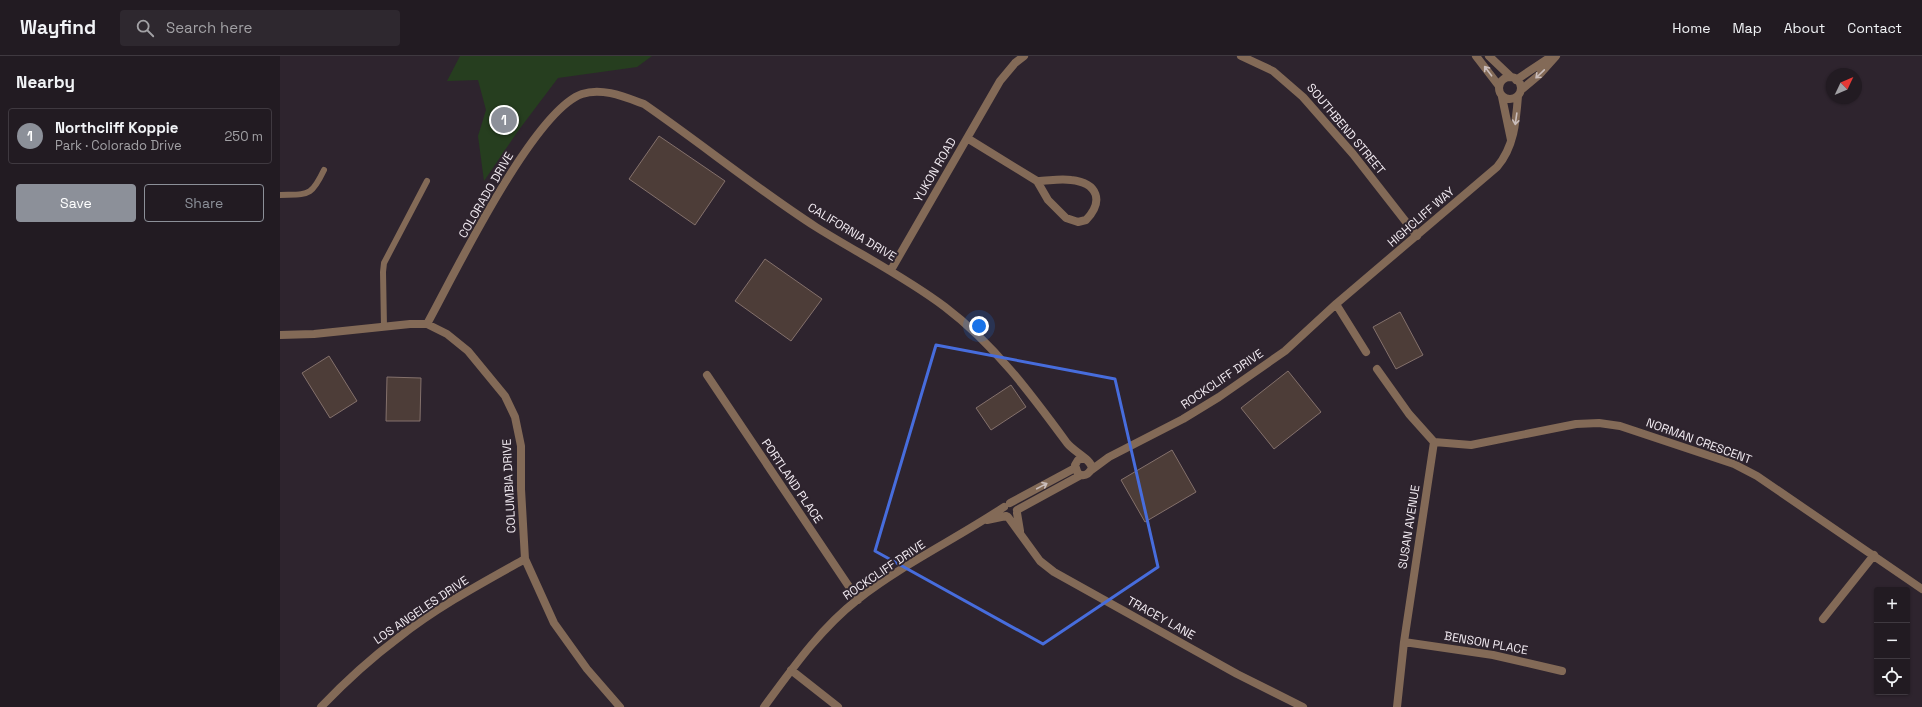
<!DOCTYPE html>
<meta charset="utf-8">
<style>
:root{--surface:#221b22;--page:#2e282f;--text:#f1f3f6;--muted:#a2a1a5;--line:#3f3940;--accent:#8c9099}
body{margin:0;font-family:"Space Grotesk",sans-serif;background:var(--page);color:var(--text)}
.controls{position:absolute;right:12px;bottom:12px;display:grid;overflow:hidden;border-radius:4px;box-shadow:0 1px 3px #0004}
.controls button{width:36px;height:36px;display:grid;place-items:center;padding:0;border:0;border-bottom:1px solid var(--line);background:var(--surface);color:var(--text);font:20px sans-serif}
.compass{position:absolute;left:1546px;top:12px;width:36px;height:36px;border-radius:50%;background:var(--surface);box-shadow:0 1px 3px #0004;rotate:46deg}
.you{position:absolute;left:699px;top:270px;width:14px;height:14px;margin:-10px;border:3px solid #fff;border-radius:50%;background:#1a73e8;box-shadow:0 0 0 6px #1a73e833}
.badge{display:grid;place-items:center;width:26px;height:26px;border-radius:50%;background:var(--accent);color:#fff;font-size:13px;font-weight:700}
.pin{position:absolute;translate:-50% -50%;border:2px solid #fff;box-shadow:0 1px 4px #0006}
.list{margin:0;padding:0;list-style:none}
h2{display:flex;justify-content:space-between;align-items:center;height:52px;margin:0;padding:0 16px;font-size:17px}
h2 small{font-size:13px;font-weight:400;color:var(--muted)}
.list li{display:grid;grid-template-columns:26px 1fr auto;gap:12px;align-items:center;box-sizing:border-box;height:56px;margin:0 8px 8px;padding:0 8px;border:1px solid var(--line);border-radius:4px}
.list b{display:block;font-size:15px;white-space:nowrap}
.list p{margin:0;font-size:13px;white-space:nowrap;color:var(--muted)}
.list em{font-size:13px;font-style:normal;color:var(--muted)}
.actions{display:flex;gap:8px;padding:12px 16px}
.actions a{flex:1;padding:9px 0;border:1px solid var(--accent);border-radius:4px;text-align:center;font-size:14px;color:var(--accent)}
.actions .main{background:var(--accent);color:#fff}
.icon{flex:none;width:22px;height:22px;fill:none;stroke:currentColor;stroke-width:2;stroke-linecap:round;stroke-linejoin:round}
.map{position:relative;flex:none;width:1642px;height:651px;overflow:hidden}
header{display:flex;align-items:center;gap:24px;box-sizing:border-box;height:56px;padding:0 20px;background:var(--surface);border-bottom:1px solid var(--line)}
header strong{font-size:19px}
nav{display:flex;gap:22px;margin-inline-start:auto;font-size:14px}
.search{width:280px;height:36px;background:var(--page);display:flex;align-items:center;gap:10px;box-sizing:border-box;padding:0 14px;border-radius:4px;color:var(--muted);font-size:15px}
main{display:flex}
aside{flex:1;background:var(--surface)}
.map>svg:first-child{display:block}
</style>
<header>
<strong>Wayfind</strong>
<div class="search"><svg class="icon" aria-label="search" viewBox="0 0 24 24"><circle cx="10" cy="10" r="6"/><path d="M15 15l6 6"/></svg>Search here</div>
<nav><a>Home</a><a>Map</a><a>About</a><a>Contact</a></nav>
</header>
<main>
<aside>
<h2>Nearby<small></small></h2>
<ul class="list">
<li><span class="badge">1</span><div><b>Northcliff Koppie</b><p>Park · Colorado Drive</p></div><em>250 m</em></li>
</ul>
<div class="actions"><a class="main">Save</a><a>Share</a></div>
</aside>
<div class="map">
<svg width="1642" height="651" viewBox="0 0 1642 651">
<rect width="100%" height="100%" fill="#2e242e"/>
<path fill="#263e1f" d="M180,0H372L357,11L278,22L238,75L204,125L198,80L206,54L198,24L167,25Z"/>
<path fill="#4d3d38" stroke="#84716c" d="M379,80L445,125L415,169L349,123Z
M485,203L542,243L511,285L455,245Z
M1120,256L1143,299L1116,313L1093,271Z
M49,300L77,345L50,362L22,317Z
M1008,315L1041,356L994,393L961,352Z
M107,321L141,322L140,365H106Z
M731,329L746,351L711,374L696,352Z
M892,394L916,436L865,466L841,424Z"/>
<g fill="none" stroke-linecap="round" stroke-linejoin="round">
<path stroke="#836a57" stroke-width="6" d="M0,139C29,138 31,141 44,114
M104,271L103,216L104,207L147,125"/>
<path stroke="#836a57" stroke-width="8" d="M961,0L993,15L1023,41L1073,98L1137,180
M1196,0L1219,30
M1209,0L1231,21
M1219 32a11 11 0 1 1 22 0a11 11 0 1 1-22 0Z
M1236,24L1272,0
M1241,34L1259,19L1276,0
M1222,41L1231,84
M687,82L757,125L768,144L786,162L798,166L806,164C824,145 818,127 791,124C780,122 768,125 757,125
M611,214L720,25L735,7L744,0
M1056,248L1086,296
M147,268C174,219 253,55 302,38C322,31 345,41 364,48C422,88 477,133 536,171C579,198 624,220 665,251C714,288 751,338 787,387C794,396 811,403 812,412C809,418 805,421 798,418L795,409L798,404L804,402
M0,279L34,278L130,268H147L167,278L188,295L225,340L235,361L241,390V433L245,503L274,567L307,613L340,651
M1097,313L1129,358L1154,386
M427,319L578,544
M1154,386L1191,389L1296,368L1319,367L1340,370L1454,408L1477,420L1642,533
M810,415L829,401L903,363L939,341L1005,295L1056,248L1217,111C1234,91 1236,66 1238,40
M730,447L795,412
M737,454L801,419
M737,457L740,475
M728,461L760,505L774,516L957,618L1023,651
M707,464L726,460
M1543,563L1594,499
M1124,586L1213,599L1282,615
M511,614L558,651
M41,651C65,626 90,603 118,582C157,551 202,527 245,503
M484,651C512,613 540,573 577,544C623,508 676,483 724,451
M1117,651L1124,586L1154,386"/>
</g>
<defs><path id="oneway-shaft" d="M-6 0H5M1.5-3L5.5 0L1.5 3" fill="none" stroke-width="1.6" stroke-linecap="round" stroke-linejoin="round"/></defs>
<g stroke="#cabdbb">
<use href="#oneway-shaft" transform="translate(1208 15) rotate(-127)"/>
<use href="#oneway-shaft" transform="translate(1260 18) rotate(136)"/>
<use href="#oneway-shaft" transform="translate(1236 63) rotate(98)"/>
<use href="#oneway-shaft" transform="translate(762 430) rotate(-28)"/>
</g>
<path fill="none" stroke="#476ddd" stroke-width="3" stroke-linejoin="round" d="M656,289L835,323L878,511L763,588L595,495Z"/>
<g text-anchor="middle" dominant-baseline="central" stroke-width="4" stroke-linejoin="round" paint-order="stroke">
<g font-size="12" fill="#f1eaf1" stroke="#2e242e">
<text transform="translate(1066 73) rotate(50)">SOUTHBEND STREET</text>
<text transform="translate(655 114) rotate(-60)">YUKON ROAD</text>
<text transform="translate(206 139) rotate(-60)">COLORADO DRIVE</text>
<text transform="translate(1141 161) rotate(-41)">HIGHCLIFF WAY</text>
<text transform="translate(572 176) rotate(31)">CALIFORNIA DRIVE</text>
<text transform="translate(942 323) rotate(-34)">ROCKCLIFF DRIVE</text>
<text transform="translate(1419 385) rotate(20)">NORMAN CRESCENT</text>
<text transform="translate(512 425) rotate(56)">PORTLAND PLACE</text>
<text transform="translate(229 430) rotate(-93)">COLUMBIA DRIVE</text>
<text transform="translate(1129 471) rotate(-81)">SUSAN AVENUE</text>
<text transform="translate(604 514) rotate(-34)">ROCKCLIFF DRIVE</text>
<text transform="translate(141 554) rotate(-34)">LOS ANGELES DRIVE</text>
<text transform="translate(881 562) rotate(29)">TRACEY LANE</text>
<text transform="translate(1206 587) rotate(10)">BENSON PLACE</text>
</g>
</g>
</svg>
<div class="controls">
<button>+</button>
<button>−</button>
<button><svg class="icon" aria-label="locate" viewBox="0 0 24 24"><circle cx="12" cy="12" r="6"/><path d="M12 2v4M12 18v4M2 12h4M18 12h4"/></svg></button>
</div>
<svg class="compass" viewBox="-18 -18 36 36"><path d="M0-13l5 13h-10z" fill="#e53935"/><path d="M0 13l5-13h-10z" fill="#a2a1a5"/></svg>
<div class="you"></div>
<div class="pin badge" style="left:224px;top:64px">1</div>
</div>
</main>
